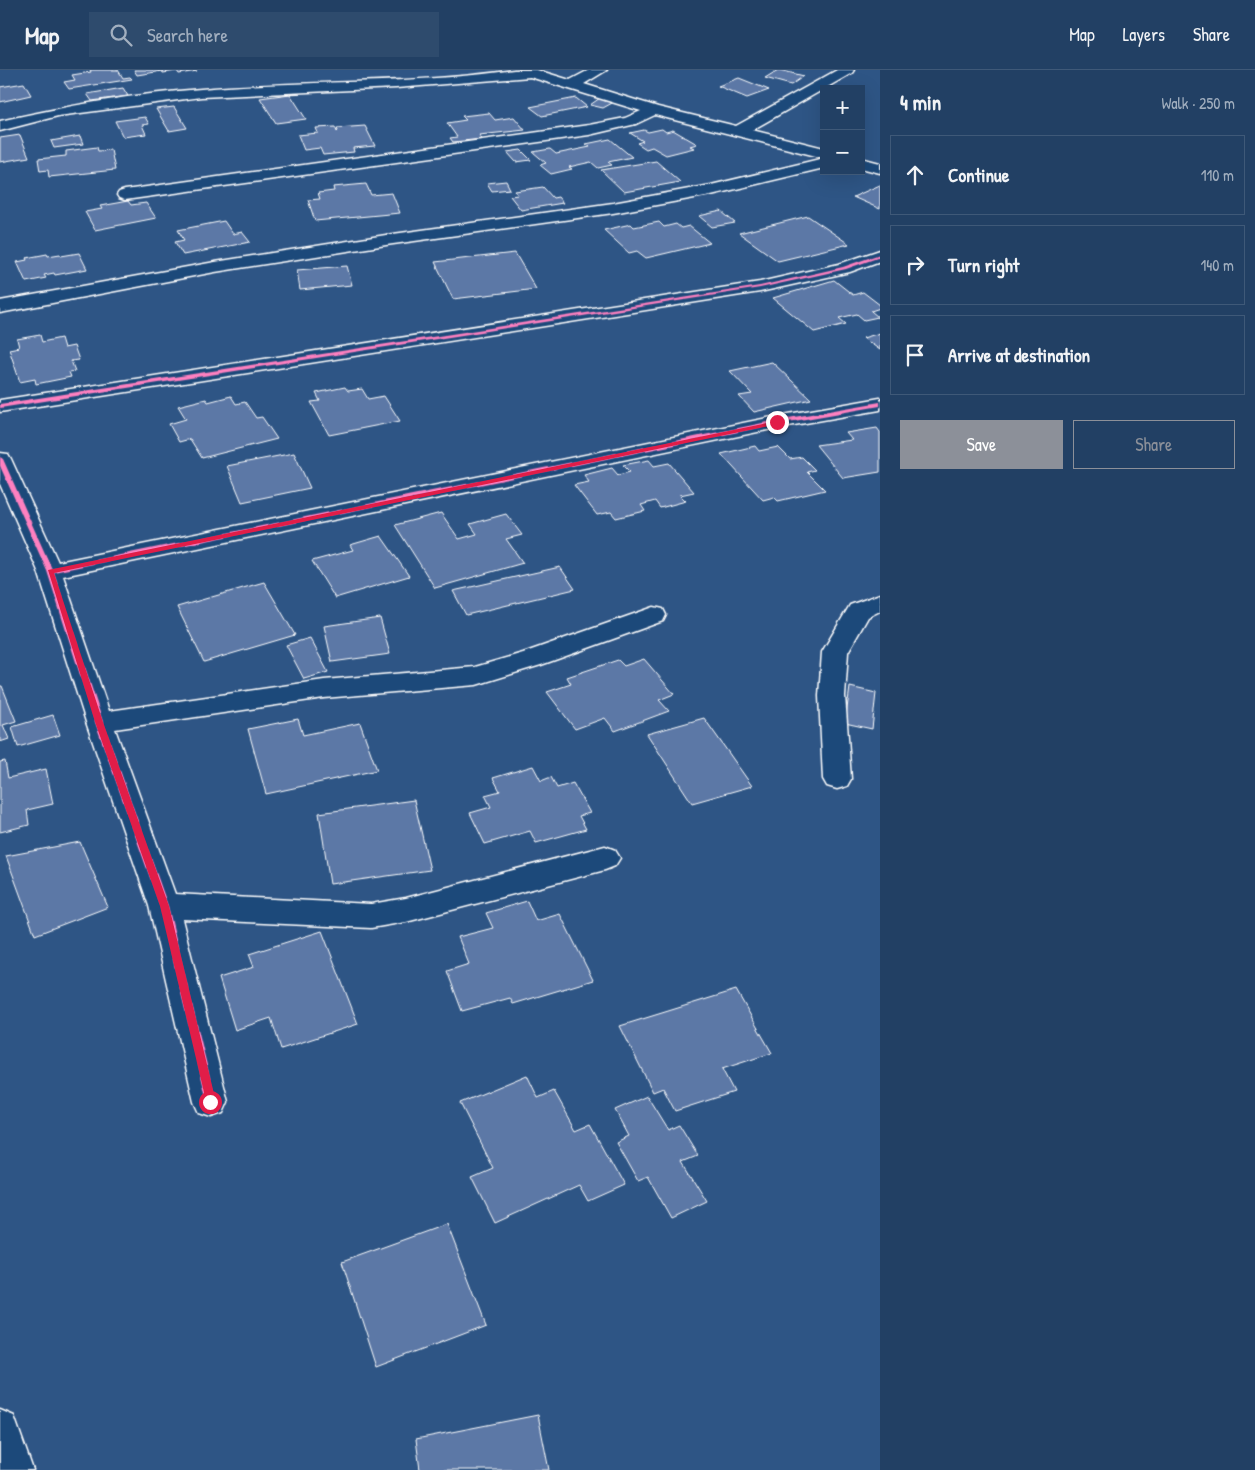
<!DOCTYPE html>
<meta charset="utf-8">
<style>
:root{--surface:#224064;--page:#2e4b6d;--text:#f1f3f6;--muted:#a2afbf;--line:#3f5978;--accent:#8c9099}
body{margin:0;font-family:"Patrick Hand",sans-serif;background:var(--page);color:var(--text)}
.controls{position:absolute;right:15px;top:15px;display:grid;overflow:hidden;border-radius:0px;box-shadow:0 5px 20px #0002}
.controls button{width:45px;height:45px;display:grid;place-items:center;padding:0;border:0;border-bottom:1px solid var(--line);background:var(--surface);color:var(--text);font:25px sans-serif}
.stop{position:absolute;width:15px;height:15px;margin:-11px;border:4px solid #e11d48;border-radius:50%;background:#fff}
.stop.end{background:#e11d48;border-color:#fff;box-shadow:0 1px 5px #0008}
.list{margin:0;padding:0;list-style:none}
h2{display:flex;justify-content:space-between;align-items:center;height:65px;margin:0;padding:0 20px;font-size:21px}
h2 small{font-size:16px;font-weight:400;color:var(--muted)}
.list li{display:grid;grid-template-columns:32px 1fr auto;gap:15px;align-items:center;box-sizing:border-box;height:80px;margin:0 10px 10px;padding:0 10px;border:1px solid var(--line);border-radius:0px}
.list b{display:block;font-size:19px;white-space:nowrap}
.list em{font-size:16px;font-style:normal;color:var(--muted)}
.actions{display:flex;gap:10px;padding:15px 20px}
.actions a{flex:1;padding:11px 0;border:1px solid var(--accent);border-radius:0px;text-align:center;font-size:18px;color:var(--accent)}
.actions .main{background:var(--accent);color:#fff}
.icon{flex:none;width:28px;height:28px;fill:none;stroke:currentColor;stroke-width:2;stroke-linecap:round;stroke-linejoin:round}
.map{position:relative;flex:none;width:880px;height:1400px;overflow:hidden}
header{display:flex;align-items:center;gap:30px;box-sizing:border-box;height:70px;padding:0 25px;background:var(--surface);border-bottom:1px solid var(--line)}
header strong{font-size:24px}
nav{display:flex;gap:28px;margin-inline-start:auto;font-size:18px}
.search{width:350px;height:45px;background:var(--page);display:flex;align-items:center;gap:12px;box-sizing:border-box;padding:0 18px;border-radius:0px;color:var(--muted);font-size:19px}
main{display:flex}
aside{flex:1;background:var(--surface)}
.map>svg:first-child{display:block}
</style>
<header>
<strong>Map</strong>
<div class="search"><svg class="icon" aria-label="search" viewBox="0 0 24 24"><circle cx="10" cy="10" r="6"/><path d="M15 15l6 6"/></svg>Search here</div>
<nav><a>Map</a><a>Layers</a><a>Share</a></nav>
</header>
<main>
<div class="map">
<svg width="880" height="1400" viewBox="0 0 880 1400">
<rect width="100%" height="100%" fill="#2e5585"/>
<filter id="ink" filterUnits="userSpaceOnUse"><feTurbulence type="fractalNoise" baseFrequency=".02" numOctaves="2"/><feDisplacementMap in="SourceGraphic" scale="10" xChannelSelector="R" yChannelSelector="G"/><feConvolveMatrix kernelMatrix="1 2 1 2 8 2 1 2 1" color-interpolation-filters="sRGB"/></filter>
<g filter="url(#ink)">
<path fill="#5c78a6" stroke="#fff" d="M90,0H118L123,8L130,7L132,9L69,19L64,12L75,10L72,5L91,2Z
M134,0H196L197,1L179,4L177,1L163,3L162,1L137,5Z
M778,0H779L804,6L791,15L765,8Z
M739,8L769,20L747,28L718,16Z
M24,13L31,25L0,32V17Z
M123,18L128,26L92,31L87,24Z
M290,24L306,49L276,53L260,28Z
M576,28L587,37L542,46L530,37Z
M600,28L614,32L603,38L590,35Z
M174,37L187,58L169,61L156,39Z
M489,43L495,50L514,47L525,60L479,65L482,69L453,72L450,68L457,67L447,53L466,50L462,46Z
M145,47L149,54L142,55L146,64L123,67L115,51Z
M365,56L375,76L353,78L354,82L323,85L320,78L304,80L298,65L318,63L316,58L335,57L337,62L338,61L337,58Z
M662,59L666,62L673,60L697,74L690,76L694,78L666,85L652,77L646,79L637,73L643,71L630,63L644,60L648,62Z
M20,65L29,87L0,92V68Z
M80,66L83,74L54,78L51,71Z
M610,69L632,87L608,92L612,95L598,98L591,92L569,97L572,99L551,104L540,95L546,93L533,82L550,79L556,84L590,77L586,74Z
M97,77L98,81L111,80L115,100L49,107L48,100L40,101L38,89L66,86V81Z
M521,80L531,90L516,92L507,82Z
M656,91L680,112L624,122L601,100Z
M506,111L510,119L492,121L487,113Z
M366,114L371,125L392,123L400,143L315,151L308,130L320,129L318,123L334,121L333,117Z
M880,115V139L853,127Z
M543,117L553,128L558,127L563,133L521,140L510,126L518,125L515,121Z
M128,131L131,135L146,133L156,148L95,160L85,142L102,139L100,136Z
M721,141L735,153L712,157L699,146Z
M808,146L849,174L778,191L739,163Z
M224,151L233,164L242,162L250,172L183,185L175,172L184,170L178,160Z
M659,152L664,157L676,154L681,158L689,156L710,173L646,188L637,181L629,183L604,160L631,154L634,157Z
M79,183L87,199L55,205L54,203L44,205L46,208L26,212L17,192L27,190L26,188L47,184L48,186L60,184L61,186Z
M515,183L536,219L453,229L435,192Z
M347,196L352,215L300,220L297,200Z
M834,210L853,225L863,222L880,235V238L871,241L878,247L864,250L857,244L839,248L846,254L814,262L773,228Z
M880,263V280L863,268Z
M40,265L42,272L61,268L64,278L74,276L79,290L71,291L75,301L69,302L71,307L36,314L35,309L20,312L9,279L19,277L17,269Z
M772,292L811,329L754,342L739,326L752,324L730,301Z
M345,317L348,321L362,319L368,329L384,326L400,351L329,365L311,332L320,331L316,323Z
M231,326L236,334L245,332L256,348L262,347L277,369L202,388L190,369L179,372L169,354L186,349L178,336L206,329L208,332Z
M877,358L880,362V402L843,408L816,375L852,370L846,363Z
M755,376L759,381L778,377L790,389L802,387L815,400L807,402L825,420L778,431L774,427L763,430L721,384Z
M294,383L310,418L242,432L227,396Z
M649,390L654,396L669,393L694,422L680,425L686,431L660,438L655,431L641,435L645,441L616,448L611,442L597,445L574,415L589,412L584,405L612,398L618,405L630,402L623,395Z
M441,443L459,469L477,464L470,454L506,444L522,465L506,469L523,493L435,518L395,455Z
M381,466L409,506L335,528L312,491L353,480L350,475Z
M560,497L575,519L466,545L453,521Z
M264,512L295,565L204,592L177,537Z
M380,548L390,584L332,592L324,556Z
M310,568L328,602L304,609L286,575Z
M644,589L674,624L659,630L669,641L615,661L605,648L575,659L547,622L571,614L567,607L618,590L624,596Z
M0,616H2L16,651L3,655L9,669L0,672Z
M850,617L876,623L872,659L845,653Z
M53,645L60,665L18,677L12,657Z
M704,648L752,716L692,733L647,664Z
M298,649L303,665L360,653L377,700L266,724L248,659Z
M5,691L8,708L46,699L53,734L27,740L29,755L0,762V692Z
M533,696L541,711L551,707L557,718L573,713L590,743L579,746L586,759L536,773L530,761L485,774L470,743L491,737L485,725L500,721L493,708Z
M414,730L430,800L330,814L319,743Z
M80,772L108,837L35,865L6,786Z
M527,831L536,851L560,844L593,910L513,934L510,928L462,941L447,901L469,894L458,867L493,858L486,843Z
M322,861L358,954L281,979L271,948L235,960L219,908L254,897L249,884Z
M736,920L772,983L722,999L734,1022L675,1041L663,1018L653,1022L620,956Z
M527,1005L538,1028L554,1021L576,1060L590,1054L624,1115L588,1131L579,1115L495,1153L472,1107L493,1098L460,1033Z
M647,1026L668,1060L679,1055L698,1086L683,1092L707,1131L671,1148L648,1107L638,1111L616,1072L629,1066L615,1040Z
M447,1154L486,1255L376,1297L342,1192Z
M538,1345L549,1400H420L416,1369Z"/>
<g fill="none" stroke-linecap="round" stroke-linejoin="round">
<defs>
<path id="minor" d="M514,0H537L570,10L589,0H607L584,14L658,37L736,56L837,0H854L852,3L752,60L824,78V88L655,45L636,54L589,65L125,130L119,128L117,125L119,122L125,120L589,55L625,48L641,41L530,7L396,18L201,27L58,46L0,61V51C66,36 134,24 201,19C304,10 412,15 514,0Z
M824,88V98L711,125L613,143L386,175L215,202L0,243V231L215,192L386,165L613,133L711,115Z
M861,88L880,93V103L861,98Z
M880,180V191L850,202L760,222L0,342V330L760,212L839,194Z
M880,328V340L777,358L63,506L109,641L324,610L475,597L523,583L654,537L663,539L666,545L663,551L541,595L476,615L324,628L115,659L175,824L371,834L406,828L605,776L615,780L620,788L615,796L605,800L406,852L371,858L182,849L228,1032L223,1043L211,1047L199,1043L194,1032L149,836L86,652L38,501L0,414V383L8,384L11,389L58,492L777,346Z
M880,524V541L868,547L848,582L845,626L851,709L847,716L837,719L827,716L823,709L819,626L822,582L850,535Z
M0,1340L14,1346L33,1400H0Z"/>
</defs>
<use href="#minor" stroke="#fff" stroke-width="3"/>
<use href="#minor" fill="#1f4a7a" fill-rule="evenodd"/>
<defs>
<path id="cycleway" d="M880,184V187L846,199L760,218L0,338V334L760,216L843,197Z
M880,332V336L777,354L54,502L103,652L168,836L216,1032L214,1035L211,1036L208,1035L160,836L95,652L47,501L0,396V387L3,389L52,499L777,350Z"/>
</defs>
<use href="#cycleway" stroke="#1f4a7a" stroke-width="3"/>
<use href="#cycleway" fill="#ff80c0" fill-rule="evenodd"/>
</g>
</g>
<path fill="#e11d48" d="M777,351L779,354L54,503L103,652L169,836L216,1032L210,1036L207,1035L160,836L95,652L48,500Z"/>
</svg>
<div class="controls">
<button>+</button>
<button>−</button>
</div>
<div class="stop" style="left:210px;top:1032px"></div>
<div class="stop end" style="left:777px;top:352px"></div>
</div>
<aside>
<h2>4 min<small>Walk · 250 m</small></h2>
<ul class="list">
<li><svg class="icon" aria-label="ahead" viewBox="0 0 24 24"><path d="M12 20V5M6 11l6-6 6 6"/></svg><div><b>Continue</b></div><em>110 m</em></li>
<li><svg class="icon" aria-label="right" viewBox="0 0 24 24"><path d="M7 20v-9h11M14 6l5 5-5 5"/></svg><div><b>Turn right</b></div><em>140 m</em></li>
<li><svg class="icon" aria-label="arrive" viewBox="0 0 24 24"><path d="M6 21V4h12l-3 4 3 4H6"/></svg><div><b>Arrive at destination</b></div></li>
</ul>
<div class="actions"><a class="main">Save</a><a>Share</a></div>
</aside>
</main>
